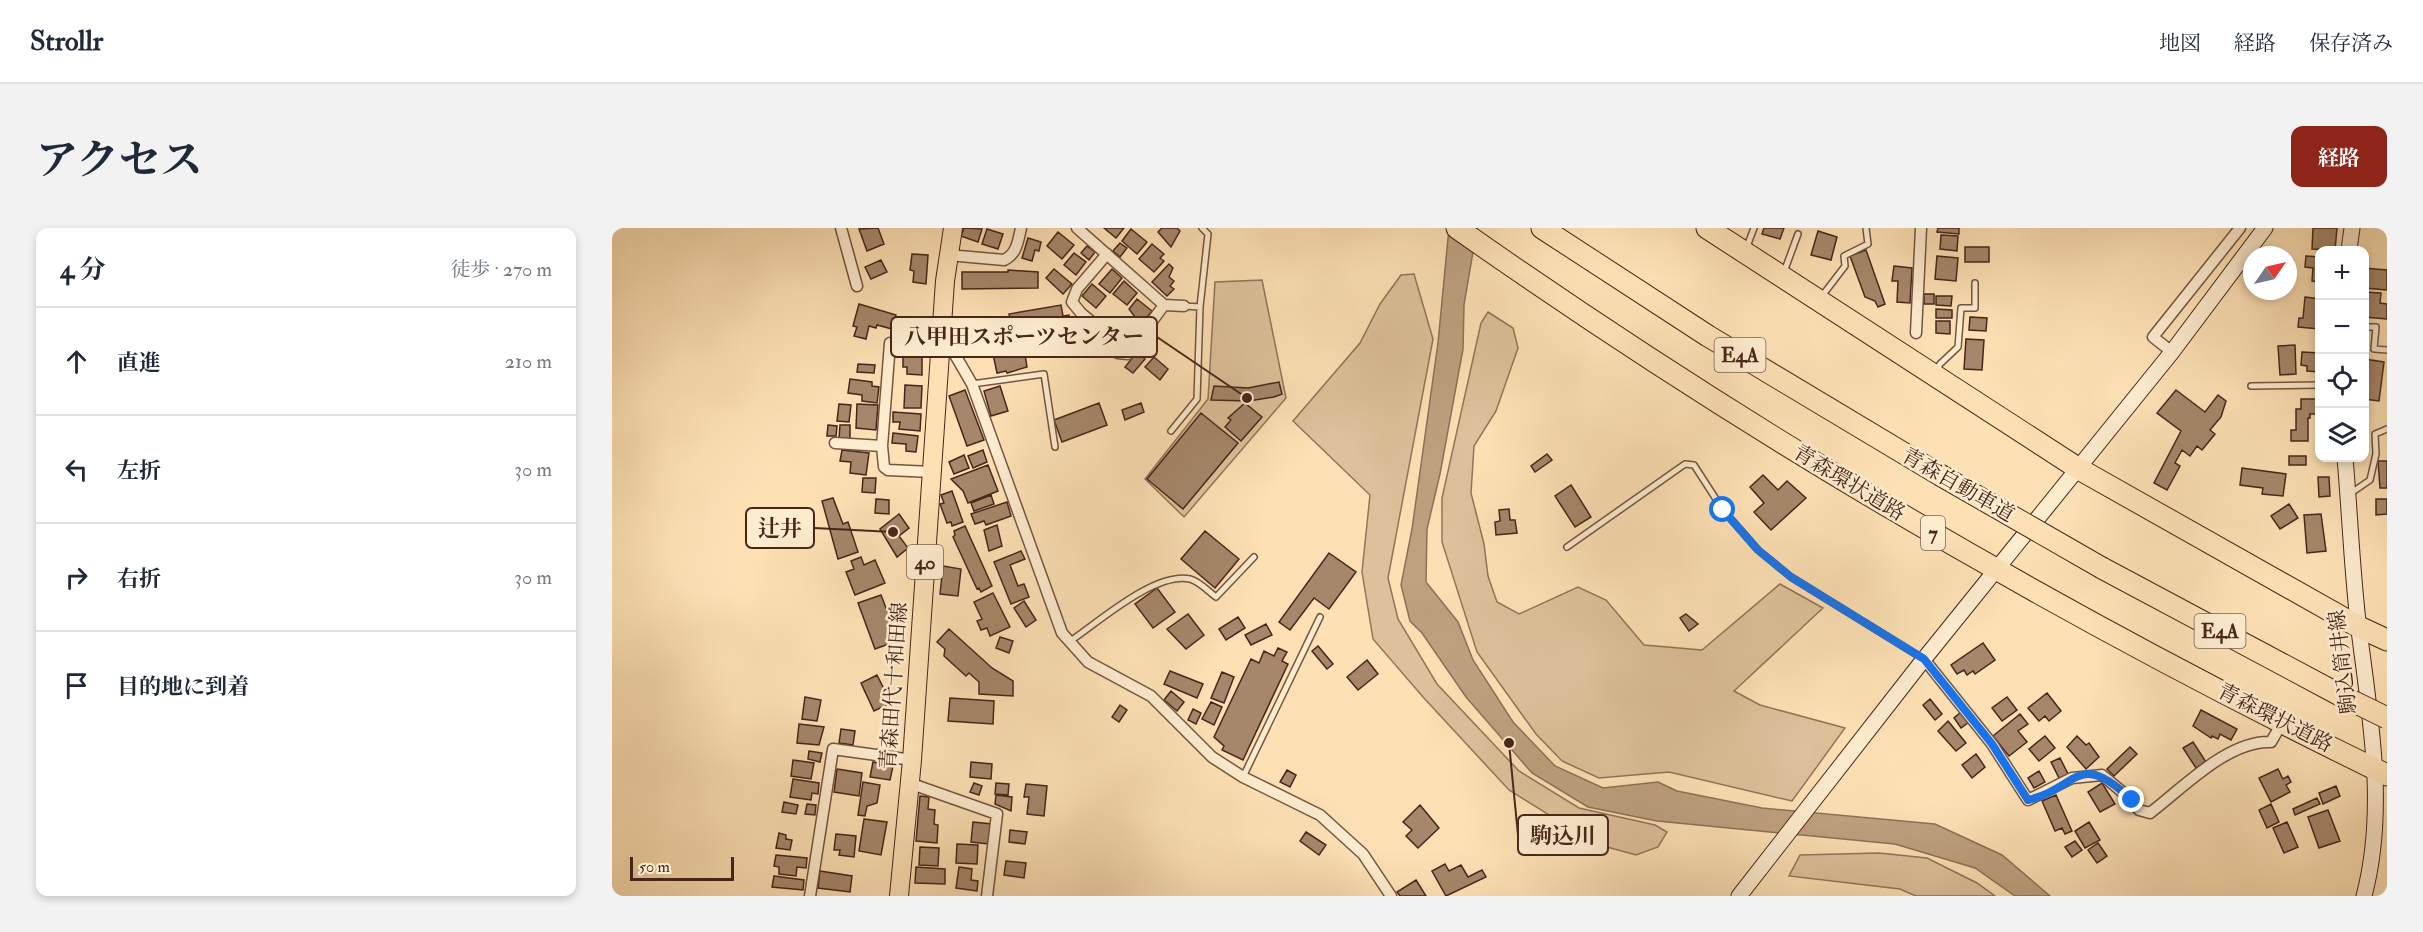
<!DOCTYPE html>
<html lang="ja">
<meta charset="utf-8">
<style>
:root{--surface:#fff;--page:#f2f2f3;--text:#1f2937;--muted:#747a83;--line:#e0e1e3;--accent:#8f2418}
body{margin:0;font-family:"IM FELL Double Pica","Noto Serif JP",serif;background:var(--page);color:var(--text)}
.controls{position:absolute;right:18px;top:18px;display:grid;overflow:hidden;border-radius:12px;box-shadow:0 3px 9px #0003}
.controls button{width:54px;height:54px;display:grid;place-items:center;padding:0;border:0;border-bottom:2px solid var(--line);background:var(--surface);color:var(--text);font:30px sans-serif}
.compass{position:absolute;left:1631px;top:18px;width:54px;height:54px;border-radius:50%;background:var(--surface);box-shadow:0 3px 9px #0003;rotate:56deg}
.scale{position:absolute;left:18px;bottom:15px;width:104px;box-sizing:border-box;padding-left:6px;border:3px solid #47261a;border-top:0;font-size:16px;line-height:21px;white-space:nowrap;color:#47261a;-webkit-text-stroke:4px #feeccf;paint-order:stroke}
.stop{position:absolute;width:18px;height:18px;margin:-14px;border:4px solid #1a73e8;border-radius:50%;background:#fff}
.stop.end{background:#1a73e8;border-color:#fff;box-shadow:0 2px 6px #0008}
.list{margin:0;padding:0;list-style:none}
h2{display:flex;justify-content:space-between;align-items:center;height:78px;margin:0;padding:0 24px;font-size:26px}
h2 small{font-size:20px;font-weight:400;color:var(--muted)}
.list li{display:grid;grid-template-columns:39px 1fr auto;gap:18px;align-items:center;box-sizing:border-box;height:108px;padding:0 24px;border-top:2px solid var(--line)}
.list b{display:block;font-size:22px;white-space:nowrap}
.list em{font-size:20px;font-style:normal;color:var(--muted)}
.icon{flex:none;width:33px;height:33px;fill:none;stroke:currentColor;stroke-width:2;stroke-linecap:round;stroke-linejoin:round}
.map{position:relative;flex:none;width:1775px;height:668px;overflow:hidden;border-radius:12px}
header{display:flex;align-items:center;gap:36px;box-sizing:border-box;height:84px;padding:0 30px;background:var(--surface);border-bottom:2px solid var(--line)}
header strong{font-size:28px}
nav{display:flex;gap:33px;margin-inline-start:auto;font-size:21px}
.intro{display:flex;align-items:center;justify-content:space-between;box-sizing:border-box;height:144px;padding:0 36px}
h1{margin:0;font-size:42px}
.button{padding:15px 27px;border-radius:12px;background:var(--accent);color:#fff;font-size:21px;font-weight:700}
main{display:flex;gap:36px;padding:0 36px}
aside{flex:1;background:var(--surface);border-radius:12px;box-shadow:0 3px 9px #0003}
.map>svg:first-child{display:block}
</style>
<header>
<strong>Strollr</strong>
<nav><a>地図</a><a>経路</a><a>保存済み</a></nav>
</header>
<div class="intro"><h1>アクセス</h1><a class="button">経路</a></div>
<main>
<aside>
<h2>4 分<small>徒歩 · 270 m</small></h2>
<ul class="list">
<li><svg class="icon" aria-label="ahead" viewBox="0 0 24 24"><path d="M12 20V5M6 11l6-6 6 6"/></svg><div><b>直進</b></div><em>210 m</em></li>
<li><svg class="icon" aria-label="left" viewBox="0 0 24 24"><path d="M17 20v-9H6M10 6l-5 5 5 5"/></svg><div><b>左折</b></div><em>30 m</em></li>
<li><svg class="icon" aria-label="right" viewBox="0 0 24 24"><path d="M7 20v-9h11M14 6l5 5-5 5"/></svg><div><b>右折</b></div><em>30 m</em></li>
<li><svg class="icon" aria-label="arrive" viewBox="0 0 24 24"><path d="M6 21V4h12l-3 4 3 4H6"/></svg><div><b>目的地に到着</b></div></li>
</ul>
</aside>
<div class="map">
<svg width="1775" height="668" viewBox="0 0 1775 668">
<rect width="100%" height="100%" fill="#fde1b5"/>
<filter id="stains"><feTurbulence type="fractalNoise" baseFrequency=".00333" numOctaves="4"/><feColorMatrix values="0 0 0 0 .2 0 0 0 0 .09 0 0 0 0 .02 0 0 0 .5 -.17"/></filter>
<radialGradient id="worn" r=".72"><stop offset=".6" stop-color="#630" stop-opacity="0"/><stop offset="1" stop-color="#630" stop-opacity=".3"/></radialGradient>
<path fill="#dec19b" stroke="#92745a" stroke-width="1.5" d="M802,46L821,111L776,350L786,391L825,456L907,543L967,580L1043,597L1055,604L1046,619L1024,627L984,616L897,562L811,469L761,411L750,344L758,267L681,193L748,115L768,76L789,47Z
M650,52L674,170L572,289L533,251L596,171L603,54Z
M876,84L901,100L906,120L884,183L862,218L859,265L872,316L876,348L885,374L907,386L966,359L994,372L1032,417L1090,422L1168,356L1211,380L1122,463L1148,477L1233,500L1180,573L1057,544L987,550L950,533L924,506L865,424L830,314V270L869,95Z
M1267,625L1315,630L1365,655L1383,668H1304L1288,661L1177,648L1188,627Z"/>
<path fill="#bfa180" stroke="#8f7057" stroke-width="1.5" d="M837,0H865L852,77L851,121L828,246L815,301L814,354L846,394L861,432L901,494L943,538L991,560L1046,554L1065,563L1150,580L1323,596L1390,627L1438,668H1403L1363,640L1283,616L1045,593L976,579L920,545L854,469L810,405L798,393L789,357L800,301L826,115Z"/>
<path fill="#a6876b" stroke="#47261a" stroke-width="1.5" d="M266,0L272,16L255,23L247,1Z
M352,0L370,1L366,14L349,8Z
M492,0H512L504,10Z
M550,0H565L568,3L559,19L546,4Z
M1152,0H1172L1168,11L1150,6Z
M1326,0H1347V6L1325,4Z
M1701,0H1725L1723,22L1700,21Z
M375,1L391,6L386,21L370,16Z
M519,1L535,14L525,26L510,13Z
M1206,3L1225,9L1219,32L1199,27Z
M446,4L462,17L450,31L435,18Z
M1329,7L1346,8L1345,23L1328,21Z
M416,10L429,14L427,23L423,22L420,33L410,30Z
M508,15L515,20L508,29L501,23Z
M540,16L552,26L548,30L552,33L542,44L527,31Z
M475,18L483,24L477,32L469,25Z
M1353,19H1377V34H1353Z
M1254,22L1273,76L1266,79L1263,73L1253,69L1238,28Z
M462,25L474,34L464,47L452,37Z
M300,26L316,27L314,56L301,54L302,43L298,42Z
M1325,28L1346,30L1344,53L1323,51Z
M1694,28L1708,29V54L1700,53L1701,40L1693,39Z
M269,32L275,44L259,51L253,39Z
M557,36L561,40L557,49L562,53L558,58L562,61L555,68L540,54Z
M1282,38L1300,40L1298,75L1285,74L1286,53H1280Z
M1752,40L1775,42V62L1752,60Z
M442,41L460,56L451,66L434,50Z
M500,41L510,50L498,65L487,56Z
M396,42L426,44V60L350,61V44H396Z
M512,53L525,65L515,77L501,66Z
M480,56L494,68L484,80L470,68Z
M1752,64L1769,65L1768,75L1775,76V91L1752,89Z
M1312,66H1322V76H1312Z
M1324,68H1340L1339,78L1324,77Z
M1693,69L1708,71V101L1686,99L1687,90H1691Z
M525,71L540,83L529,97L517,81Z
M247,76L284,87L280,101L265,97L264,100L257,98L254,111L242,108L245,99L241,98Z
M449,77L451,88L457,87L459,96L401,107L397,86Z
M1324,81L1340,82V90H1324Z
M1358,89L1375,90L1374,103L1357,102Z
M1324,93H1338V106L1324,105Z
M537,107L545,114L538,122L530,115Z
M434,110L437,126L422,129L419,113Z
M1354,111L1372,112L1370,142L1352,141Z
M1683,117L1684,146L1668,147L1666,118Z
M412,120L415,139L395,145L394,143L385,145L381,126Z
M525,124L533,131L521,145L513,139Z
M1690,124L1708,125V144L1695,143V138L1689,137Z
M291,125L310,126V147L295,146V139H291Z
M542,129L556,141L548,152L533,139Z
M1752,131L1772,134L1767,173L1752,171Z
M246,136L263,137L262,145L245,144Z
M238,151L260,154V158L267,159L265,175L250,173V167L236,165Z
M667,154L670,166L662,169L637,173L599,172L602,158L636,160Z
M293,157L310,158L309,180H292Z
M388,158L396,183L379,188L372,163Z
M353,162L372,212L355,218L337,168Z
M1564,162L1593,184L1606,167L1614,173L1609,189L1598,202L1603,206L1590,222L1585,218L1578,228L1570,222L1563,235L1568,238L1555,262L1542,255L1569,203L1545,185Z
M1689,171H1708L1707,186H1698V190H1696V213H1679V202H1684V181H1689Z
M487,175L495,197L450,214L442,192Z
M529,175L532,184L513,192L510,182Z
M633,175L650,189L629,213L613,199L619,192L616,190Z
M227,176L239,177L237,194L225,193Z
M245,176L266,177L264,202L244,200Z
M281,184L309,186L308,203L287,201L288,194H281Z
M589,185L626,215L571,281L535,251Z
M216,197L225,198L224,208H215Z
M228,197H238V211L227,210Z
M281,205L306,208L304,224L294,223V216L280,215Z
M230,222L257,225L254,247L238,245L239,234L228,233Z
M371,222L375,234L361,240L356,228Z
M935,226L940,232L923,244L919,238Z
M352,227L357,240L342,246L337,234Z
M1677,228H1694V237H1677Z
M1766,233H1775V260H1768Z
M376,237L386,263L356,275L351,263L339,251Z
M1630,240L1674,246L1671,268L1650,266L1651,260L1628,257Z
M1151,247L1166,262L1175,253L1194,270L1159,302L1142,284L1152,275L1138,259Z
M1706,249H1717L1718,268L1707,269Z
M251,250H264L263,265L250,264Z
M959,257L979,289L963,299L943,268Z
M340,263L351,294L340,298L339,294L335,295L328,276L332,275L329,267Z
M379,267L382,276L362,283L359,275Z
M221,270L231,296L236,294L246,324L226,331L210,273Z
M264,271L277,272V286L263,285Z
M1764,271H1775V286L1764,287Z
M395,274L399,288L374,297L372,293L363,296L359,286Z
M1677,276L1686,290L1668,301L1659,288Z
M897,281L898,292H903L905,305L884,307L883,294L888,293L887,282Z
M287,286L297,300L287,308L296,320L285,329L268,301Z
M1709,286L1714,323L1695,325L1692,287Z
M385,297L390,318L377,323L372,302Z
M353,298L380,358L369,364L367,360L365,361L341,309L343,307L342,303Z
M593,303L627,331L603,360L569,331Z
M409,323L413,331L398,337L406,358L412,356L417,369L399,376L382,334Z
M717,325L744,344L717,381L702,370L678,402L667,394Z
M249,329L252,337L263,332L273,355L243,367L234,344L242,341L239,333Z
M331,338L349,341L346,368L328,366Z
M545,360L563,384L541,400L523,376Z
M381,365L398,399L378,408L375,400L369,402L365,393L370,391L362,374Z
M269,367L281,398L277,399L282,414L263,421L246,375Z
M412,373L424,392L414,399L402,380Z
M576,386L592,407L574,421L555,401Z
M1074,386L1086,396L1077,403L1068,390Z
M626,389L633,400L614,412L607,401Z
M654,396L660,407L639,417L633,407Z
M337,401L380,440L401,453V468L367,466V454L357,445L354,448L332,428L333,421L325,414Z
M388,409L401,413L397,425L384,420Z
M1371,415L1383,432L1363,446L1361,443L1355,447L1352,442L1345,446L1339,437Z
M706,418L721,436L715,441L700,423Z
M666,420L675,424L670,433L676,436L631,532L610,522L612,518L602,509L639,431L647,435L652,423L662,428Z
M755,432L766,446L746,462L735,449Z
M558,443L591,456L585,470L552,456Z
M610,444L622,449L612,475L599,470Z
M265,447L279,475L262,483L249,455Z
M559,463L572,474L565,483L552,472Z
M1435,465L1449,483L1437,493L1433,488L1427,493L1416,480Z
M193,469L209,472L205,493L190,491Z
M1395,469L1405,482L1390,493L1380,480Z
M338,470L382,473L381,496L336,493Z
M1318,471L1330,486L1323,492L1311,477Z
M599,474L610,479L602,497L590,491Z
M508,477L515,482L507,494L500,489Z
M581,481L589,485L584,496L576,492Z
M1589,482L1625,501L1619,512L1608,506L1606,511L1600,508L1599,510L1581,498Z
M1349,484L1357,494L1349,500L1342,490Z
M1408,486L1416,496L1406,503L1415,514L1397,528L1381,508Z
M1336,493L1354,515L1344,523L1326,503Z
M187,496L212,499L207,517L185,515Z
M229,501L243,503L241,517L227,515Z
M1433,508L1443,520L1427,533L1417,521Z
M1465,508L1474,517L1477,515L1487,529L1474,541L1455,519Z
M1581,514L1594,534L1584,540L1571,520Z
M1518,519L1525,526L1502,548L1495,541Z
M197,523L210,525L208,534L196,531Z
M1364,526L1373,539L1360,550L1350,537Z
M1448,530L1457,548L1448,552L1439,534Z
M181,532L202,535L199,551L179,548Z
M261,534L281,538L278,552L258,549Z
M359,534L380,536L379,551L358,549Z
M225,541L250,545L247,568L222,564Z
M1666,541L1671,551L1676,548L1679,554L1674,557L1678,564L1659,574L1647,550Z
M675,542L684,547L678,559L668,554Z
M1427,543L1433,554L1422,560L1416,550Z
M181,551L207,555L206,566L200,565L199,572L178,569Z
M251,554L268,557L265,575L255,578L253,588L246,587Z
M362,555L370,558L367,567L358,564Z
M384,555L397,556L396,567L383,566Z
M1490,555L1503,576L1488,584L1476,564Z
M414,556L435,558L432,588L415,586L417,569H412Z
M1724,558L1728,568L1711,576L1707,565Z
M384,567L400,569L399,583L383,576Z
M1444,567L1460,603L1453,606L1450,600L1443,603L1430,573Z
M308,568L317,569L316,581L323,582L322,596L326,597L325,615L304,613Z
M1705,570L1708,576L1683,587L1681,581Z
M172,574L186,577L184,586L170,584Z
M195,576L204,577L203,587L193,586Z
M1659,576L1667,594L1655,600L1647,582Z
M808,577L827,600L806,620L794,608L800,602L791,594Z
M1716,582L1728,613L1707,620L1696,589Z
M252,591L275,594L269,627L247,623Z
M361,594L380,596L377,616L359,614Z
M1477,594L1488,612L1473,620L1463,603Z
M1675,594L1686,619L1672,625L1661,600Z
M398,602L415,604L413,616L397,614Z
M694,604L714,617L707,627L688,613Z
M167,605L174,607V611L180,612L178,622L164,620Z
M224,606L244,608L242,629L227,627L228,622H222Z
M1463,613L1470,622L1460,629L1453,619Z
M1486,615L1495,628L1485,635L1476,622Z
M345,616L366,617L365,636L344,635Z
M308,619L327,620L326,638L307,637Z
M164,627L195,630L194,640L185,639L184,648L167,646V639L162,638Z
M394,633L414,635L412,650L392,647Z
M833,636L837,643L849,637L856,649L870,642L874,649L834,668L820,643Z
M304,639L333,641V656L303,655Z
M347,639L360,641L359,652L366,653L365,663L344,660Z
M208,643L240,648L238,664L206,660Z
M162,648L192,652L191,662L160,659Z
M804,652L814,668H788L785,664Z"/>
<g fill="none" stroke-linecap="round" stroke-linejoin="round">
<defs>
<path id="lane" d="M1134,21L1142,0
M1172,44L1186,6
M1210,68L1233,38L1232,28L1256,16L1254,0
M572,78L588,79
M1752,99H1764L1762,121L1775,122
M1325,142L1328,136L1346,119L1349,80H1363V55
M360,156L432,146L443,219
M1639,158L1708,157
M559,203L585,171L588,79L596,6L590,0
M1739,265L1758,252L1764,226L1763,206L1775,201
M955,319L1073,236L1082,237L1111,282L1146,322L1179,349L1310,430
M457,414C487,394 542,344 578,351C587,353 597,364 604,369L642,329
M631,549L708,389"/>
<path id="street" d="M229,0L245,58
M465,0L552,77L572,78
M495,26L465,61L460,74L469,85L488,101L500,120L506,125L516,126L552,77
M336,27L392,32C405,26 406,13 409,0
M1304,105L1309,0
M331,106L360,156L450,405L476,434L539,468L600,529L631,549L708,587L751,626L779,668
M278,115L270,218L272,239L276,242L320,244
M1560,124L1541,109L1628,0
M223,215L270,218
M1312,431L1380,516L1416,572L1460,550L1490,547L1520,572L1527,582L1538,585C1571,560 1616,512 1659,514L1670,495
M297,555L385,586L375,668
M198,668L221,521L300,532"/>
<path id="secondary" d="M1737,22L1740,0
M1733,230C1738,287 1740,345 1747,402C1758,490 1775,581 1752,668
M1127,668L1312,431L1560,124L1653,0"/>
<path id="primary" d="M287,668L300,532L333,53L341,0"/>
<path id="highway" d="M845,0C1139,207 1451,389 1775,547
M930,0L1096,108L1328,247
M1095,0L1467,241L1747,399L1775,412
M1490,340L1726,466"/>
</defs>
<use href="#lane" stroke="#745541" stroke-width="8"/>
<use href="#street" stroke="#745541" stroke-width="13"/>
<use href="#secondary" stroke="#47261a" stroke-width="17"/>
<use href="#primary" stroke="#47261a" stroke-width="20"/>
<use href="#highway" stroke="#47261a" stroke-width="23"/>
<use href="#lane" stroke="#feeccf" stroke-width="5"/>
<use href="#street" stroke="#feeccf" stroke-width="10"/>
<use href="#secondary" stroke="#feeccf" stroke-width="15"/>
<use href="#primary" stroke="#fde1b5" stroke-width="18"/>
<use href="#highway" stroke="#fde1b5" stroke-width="21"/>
<defs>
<path id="highway-bridge" d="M1328,247L1490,340
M1726,466L1775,490"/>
</defs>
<use href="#highway-bridge" stroke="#47261a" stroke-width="23" stroke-linecap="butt"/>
<use href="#highway-bridge" stroke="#fde1b5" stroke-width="21"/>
</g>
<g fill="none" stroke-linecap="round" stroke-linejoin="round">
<path stroke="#1a73e8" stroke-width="8" d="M1111,282L1146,322L1179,349L1312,431L1380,516L1416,572C1467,560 1465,520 1520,572"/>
</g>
<g text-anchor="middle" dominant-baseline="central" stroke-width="5" stroke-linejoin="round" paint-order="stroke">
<g fill="#feeccf" stroke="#7e6150" stroke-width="1.5">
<rect x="1102.5" y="110" width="51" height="34" rx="4.5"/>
<rect x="1309" y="288" width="24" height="34" rx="4.5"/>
<rect x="295" y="317" width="36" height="34" rx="4.5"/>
<rect x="1582.5" y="386" width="51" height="34" rx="4.5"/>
</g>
<g font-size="20" font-weight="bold" fill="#47261a">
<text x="1128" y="127">E4A</text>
<text x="1321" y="305">7</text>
<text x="313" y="334">40</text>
<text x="1608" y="403">E4A</text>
</g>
<g font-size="21" fill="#47261a" stroke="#feeccf">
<text transform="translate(1237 255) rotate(31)">青森環状道路</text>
<text transform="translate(1346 257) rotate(30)">青森自動車道</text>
<text transform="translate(1731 434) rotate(-97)">駒込筒井線</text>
<text transform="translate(282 458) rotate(-86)">青森田代十和田線</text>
<text transform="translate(1663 490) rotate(27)">青森環状道路</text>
</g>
</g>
<path fill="none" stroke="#47261a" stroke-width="2" d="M635 170L545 109M281 304L202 300M897 515L906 607"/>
<g fill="#47261a" stroke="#feeccf" stroke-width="2">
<circle cx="635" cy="170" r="6"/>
<circle cx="281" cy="304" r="6"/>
<circle cx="897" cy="515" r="6"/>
</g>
<g fill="#feeccf" stroke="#47261a" stroke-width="2">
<rect x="279" y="89" width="266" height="40" rx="6"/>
<rect x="134" y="280" width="68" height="40" rx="6"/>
<rect x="906" y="587" width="90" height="40" rx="6"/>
</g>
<g font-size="22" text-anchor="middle" font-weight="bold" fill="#47261a">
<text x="412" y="116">八甲田スポーツセンター</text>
<text x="168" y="308">辻井</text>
<text x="951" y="615">駒込川</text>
</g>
<rect width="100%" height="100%" filter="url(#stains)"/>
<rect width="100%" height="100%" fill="url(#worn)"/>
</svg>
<div class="controls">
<button>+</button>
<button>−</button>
<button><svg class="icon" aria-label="locate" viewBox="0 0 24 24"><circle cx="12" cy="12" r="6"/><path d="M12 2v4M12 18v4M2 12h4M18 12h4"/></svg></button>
<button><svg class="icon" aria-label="layers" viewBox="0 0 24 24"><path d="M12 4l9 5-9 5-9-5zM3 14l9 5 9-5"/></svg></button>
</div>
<svg class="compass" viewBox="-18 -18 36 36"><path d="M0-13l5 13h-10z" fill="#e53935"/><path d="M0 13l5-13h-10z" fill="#747a83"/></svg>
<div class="scale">50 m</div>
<div class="stop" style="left:1111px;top:282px"></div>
<div class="stop end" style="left:1520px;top:572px"></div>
</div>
</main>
